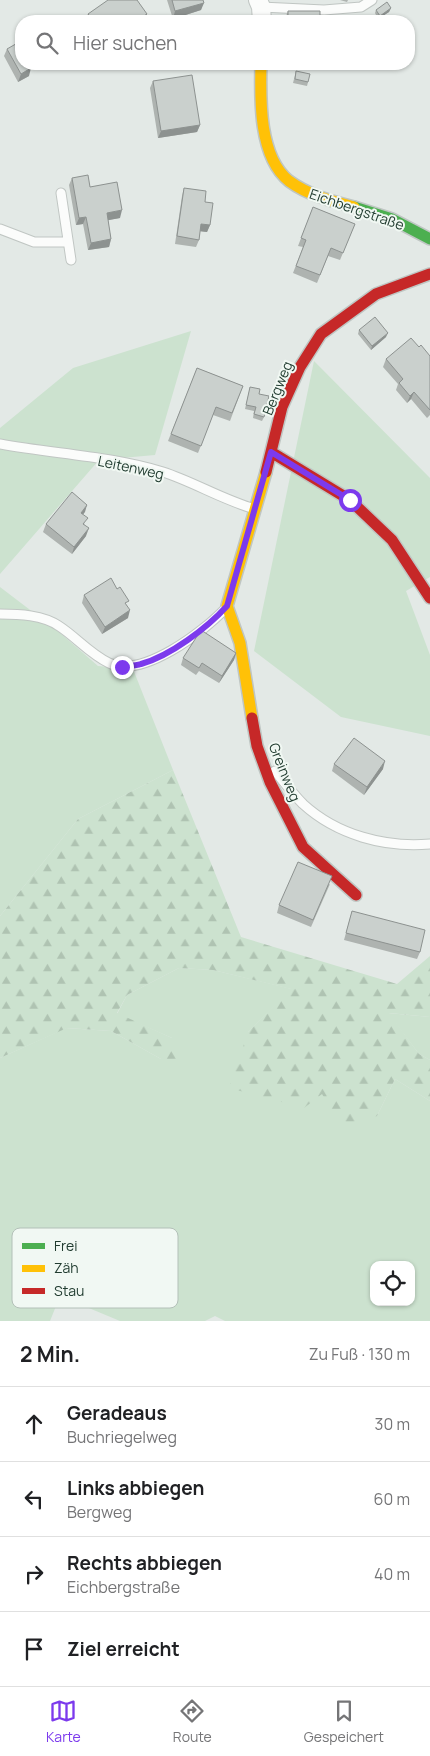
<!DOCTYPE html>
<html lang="de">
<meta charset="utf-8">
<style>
:root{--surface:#fff;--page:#f2f2f2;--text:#202124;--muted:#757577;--line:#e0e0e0;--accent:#7c3aed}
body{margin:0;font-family:Manrope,sans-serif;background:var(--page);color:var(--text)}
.controls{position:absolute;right:15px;bottom:15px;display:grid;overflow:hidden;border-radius:10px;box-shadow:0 1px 4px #0004}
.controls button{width:45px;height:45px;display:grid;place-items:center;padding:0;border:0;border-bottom:1px solid var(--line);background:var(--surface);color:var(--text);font:25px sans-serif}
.stop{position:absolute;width:15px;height:15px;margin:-11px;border:4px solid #7c3aed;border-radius:50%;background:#fff}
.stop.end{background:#7c3aed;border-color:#fff;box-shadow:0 1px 5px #0008}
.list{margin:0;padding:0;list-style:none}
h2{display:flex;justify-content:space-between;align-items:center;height:65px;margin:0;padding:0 20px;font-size:21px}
h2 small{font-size:16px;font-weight:400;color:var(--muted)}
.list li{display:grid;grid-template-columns:32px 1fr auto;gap:15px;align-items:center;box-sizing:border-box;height:75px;padding:0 20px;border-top:1px solid var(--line)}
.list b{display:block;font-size:19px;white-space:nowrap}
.list p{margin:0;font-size:16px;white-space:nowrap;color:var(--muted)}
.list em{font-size:16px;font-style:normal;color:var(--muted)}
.icon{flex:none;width:28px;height:28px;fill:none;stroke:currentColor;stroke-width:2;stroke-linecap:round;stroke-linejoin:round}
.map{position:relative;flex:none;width:430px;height:1321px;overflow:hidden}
.search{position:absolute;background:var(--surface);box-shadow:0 1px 4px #0004;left:15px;right:15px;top:15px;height:55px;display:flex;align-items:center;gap:12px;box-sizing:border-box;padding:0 18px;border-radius:20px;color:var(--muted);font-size:19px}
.sheet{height:365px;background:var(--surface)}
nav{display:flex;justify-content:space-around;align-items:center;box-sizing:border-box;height:70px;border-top:1px solid var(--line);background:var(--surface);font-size:14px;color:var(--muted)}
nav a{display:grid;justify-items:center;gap:2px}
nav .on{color:var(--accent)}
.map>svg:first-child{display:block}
</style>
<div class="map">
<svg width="430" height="1321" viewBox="0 0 430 1321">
<defs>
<pattern id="forest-firs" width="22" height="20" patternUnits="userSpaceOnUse" patternTransform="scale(1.25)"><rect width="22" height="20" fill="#cce2cf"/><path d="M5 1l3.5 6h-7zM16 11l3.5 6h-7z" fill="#afc3b2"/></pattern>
</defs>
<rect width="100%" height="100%" fill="#e3e9e6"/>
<path fill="#cce2cf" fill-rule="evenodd" d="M191,331L155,455L99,460L0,574V428L73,368Z
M314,361L430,478V577L406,591L430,655V736L341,717L254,651Z
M0,587L59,632L98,666L133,669L173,770L78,819L0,916Z
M179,968L213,970L292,989L248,1032L322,1094L377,1116L395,1079L430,1101V1321H225L215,1316L205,1321H120L60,1296L50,1321H0V1058L66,1028L111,1031L161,1059L172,1038L117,1014L127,995ZM374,1265H411V1302H374Z
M388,1013L430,1017V1060L419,1054Z"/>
<path fill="url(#forest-firs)" d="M173,770L241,937L397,984L430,956V1017L389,1013L419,1054L430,1060V1101L395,1079L377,1116L343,1130L322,1094L304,1108L229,1088L248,1032L291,989L213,970L179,968L127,995L117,1013L172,1038L184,1064L161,1059L111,1031L67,1028L0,1058V916L78,819Z"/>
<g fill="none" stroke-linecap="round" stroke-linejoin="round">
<defs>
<path id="lane" d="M261,7L324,10L361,7L372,0
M61,193L71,260
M0,229L34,242H68
M0,444C54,454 110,456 163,472C194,482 223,500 255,509
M0,614C19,614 43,615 59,626C76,637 90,654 109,663C142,679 203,632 225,609
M275,771C284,782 293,794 303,804C337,835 385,848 430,844"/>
<path id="street" d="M258,0L261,7L262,21"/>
<path id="fast" d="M354,207L392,219L430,239"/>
<path id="slow" d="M261,64C260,100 259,157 289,181C308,195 331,201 354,207
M252,718L240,643L227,606L266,472"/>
<path id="jam" d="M271,452L350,500L392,540L430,598
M266,472L282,407L300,367L321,334L376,294L430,274
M252,718L257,746L270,782L303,847L356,895"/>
</defs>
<use href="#lane" stroke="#c0c6c3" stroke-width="11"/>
<use href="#street" stroke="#c0c6c3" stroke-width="20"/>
<use href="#fast" stroke="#bfc6c3" stroke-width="14"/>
<use href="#slow" stroke="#bfc6c3" stroke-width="14"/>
<use href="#jam" stroke="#bfc6c3" stroke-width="14"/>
<use href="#lane" stroke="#fbfcfb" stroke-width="9"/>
<use href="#street" stroke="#fbfcfb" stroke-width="18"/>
<use href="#fast" stroke="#4caf50" stroke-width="11"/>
<use href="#slow" stroke="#ffc107" stroke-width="11"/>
<use href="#jam" stroke="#c62828" stroke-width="11"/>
</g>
<path fill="#aeb3b0" d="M167,0H203L201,10L173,19Z
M340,0H348L347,2Z
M391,8L389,12L378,19L375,13L376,10Z
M288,11L320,21H285V19Z
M88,14L144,21H85Z
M7,49L21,64H31L29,65V76L18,82L4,56Z
M296,71L308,82L307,86L293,83Z
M153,81L200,125L197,132L158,138L150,88Z
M72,178L90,187L120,218L108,220L111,239L109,247L88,250L83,224L76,225L69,185Z
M184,188L210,225L207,232L200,231L199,240L196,247L175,244L182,196Z
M313,207L355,224L340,260L328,256L317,283L293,273L303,247L298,246Z
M359,330L386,337L371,350L358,334Z
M419,347L430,356V415L427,418L411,399L407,403L396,390L398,384L383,367L386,359Z
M197,368L243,386L230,421L213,415L198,453L168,441Z
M250,387L259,394L264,417L262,421L253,418L254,411L245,409Z
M87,505L83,514L86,536L72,554L43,532L46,524Z
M84,595L127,605L128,618L102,634L82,603Z
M236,653L234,660L219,683L199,671L196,675L181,665L183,658Z
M334,764L383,769L364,795L332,771Z
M330,884L311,927L277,913L279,905Z
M352,911L420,952L417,959L344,940Z"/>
<path fill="#8d9290" d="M204,3L201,10L173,19L175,11Z
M391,8L389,12L378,19L380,16Z
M147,14L144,21H136Z
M31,68L29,76L18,82L21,74Z
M200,125L197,132L158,138L161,131Z
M122,210L120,218L104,221L107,213Z
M86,217L83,224L76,225L79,218Z
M201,224L210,225L207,232L198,231Z
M111,239L109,247L88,250L91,243Z
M388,333L386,337L371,350L372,346Z
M414,392L411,399L407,403L410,396Z
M87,505L85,512L79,520L81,513Z
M89,528L86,536L72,554L74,547Z
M130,610L128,618L102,634L105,627Z
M236,653L234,660L219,683L222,676Z
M385,761L383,769L364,795L367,787Z"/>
<path fill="#cad0cd" stroke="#8d9290" d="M108,0H137L147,14L136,21H93L88,14Z
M172,0H203L204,3L175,11Z
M387,2L391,8L380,16L376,10Z
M288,11H320V21H288Z
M58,16L60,21H50L49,20Z
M21,41V64H29L31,68L21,74L7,49Z
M296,71L310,74L308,82L295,79Z
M192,75L200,125L161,131L153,81Z
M88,175L90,187L117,182L122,210L107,213L111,239L91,243L86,217L79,218L72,178Z
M184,188L206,191L205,202L213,203L210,225L201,224L199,240L177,236Z
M313,207L355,224L343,253L331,248L320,275L296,266L306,240L301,238Z
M375,317L388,333L372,346L359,330Z
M411,338L419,347L421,345L430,356V410L414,392L410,396L399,383L403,379L386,359Z
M197,368L243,386L232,413L216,407L201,446L171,434Z
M250,387L260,389L259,394L269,396L264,417L254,414L256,407L246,405Z
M72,492L87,505L81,513L88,518L83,524L89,528L74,547L46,524Z
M111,578L117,589L120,587L129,601L125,603L130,610L105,627L84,595Z
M201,630L236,653L222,676L202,663L199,668L183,658Z
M354,738L385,761L367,787L334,764Z
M298,862L332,876L313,920L279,905Z
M352,911L425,930L420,952L346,933Z"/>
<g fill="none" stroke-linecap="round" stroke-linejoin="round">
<path stroke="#7c3aed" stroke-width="6" d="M122,667C128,666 135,666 141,664C170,656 207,628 227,606L271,452L350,500"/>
</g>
<g text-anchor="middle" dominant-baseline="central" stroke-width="4" stroke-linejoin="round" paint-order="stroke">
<g font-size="14" fill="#213c30" stroke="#f1f8f3">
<text transform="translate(357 209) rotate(19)">Eichbergstraße</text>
<text transform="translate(277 388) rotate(-68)">Bergweg</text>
<text transform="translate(131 467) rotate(12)">Leitenweg</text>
<text transform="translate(285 772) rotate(68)">Greinweg</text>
</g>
</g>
<rect x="12" y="1228" width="166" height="80" rx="8" fill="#f1f8f3" stroke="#b3c0b8" stroke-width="1"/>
<rect x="22" y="1243" width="23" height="6" fill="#4caf50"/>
<rect x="22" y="1265" width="23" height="7" fill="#ffc107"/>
<rect x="22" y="1288" width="23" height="6" fill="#c62828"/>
<g font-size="14" fill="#213c30">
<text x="54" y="1251">Frei</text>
<text x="54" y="1273">Zäh</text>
<text x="54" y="1296">Stau</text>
</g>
</svg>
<div class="controls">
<button><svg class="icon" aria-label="locate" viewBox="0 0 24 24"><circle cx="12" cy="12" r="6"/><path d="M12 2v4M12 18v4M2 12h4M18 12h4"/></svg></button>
</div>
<div class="stop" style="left:350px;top:500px"></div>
<div class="stop end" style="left:122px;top:667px"></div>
<div class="search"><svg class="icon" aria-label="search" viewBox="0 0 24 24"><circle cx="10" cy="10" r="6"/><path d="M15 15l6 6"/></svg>Hier suchen</div>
</div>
<section class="sheet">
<h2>2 Min.<small>Zu Fuß · 130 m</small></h2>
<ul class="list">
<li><svg class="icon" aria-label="ahead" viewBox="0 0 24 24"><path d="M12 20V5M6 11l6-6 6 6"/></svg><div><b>Geradeaus</b><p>Buchriegelweg</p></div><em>30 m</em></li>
<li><svg class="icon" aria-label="left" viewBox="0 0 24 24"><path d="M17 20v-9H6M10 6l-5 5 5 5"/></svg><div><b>Links abbiegen</b><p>Bergweg</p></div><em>60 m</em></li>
<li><svg class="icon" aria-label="right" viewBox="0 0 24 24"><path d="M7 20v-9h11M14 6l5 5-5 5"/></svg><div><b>Rechts abbiegen</b><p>Eichbergstraße</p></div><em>40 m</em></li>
<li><svg class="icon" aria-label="arrive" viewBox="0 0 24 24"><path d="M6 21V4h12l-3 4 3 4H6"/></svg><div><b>Ziel erreicht</b></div></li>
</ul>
</section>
<nav>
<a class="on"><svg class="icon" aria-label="map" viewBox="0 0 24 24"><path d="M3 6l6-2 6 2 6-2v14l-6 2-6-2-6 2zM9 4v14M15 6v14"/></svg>Karte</a>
<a><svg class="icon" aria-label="directions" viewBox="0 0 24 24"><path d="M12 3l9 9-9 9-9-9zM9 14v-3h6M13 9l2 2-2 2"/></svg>Route</a>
<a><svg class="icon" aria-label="saved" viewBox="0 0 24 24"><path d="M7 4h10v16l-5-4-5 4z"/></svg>Gespeichert</a>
</nav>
